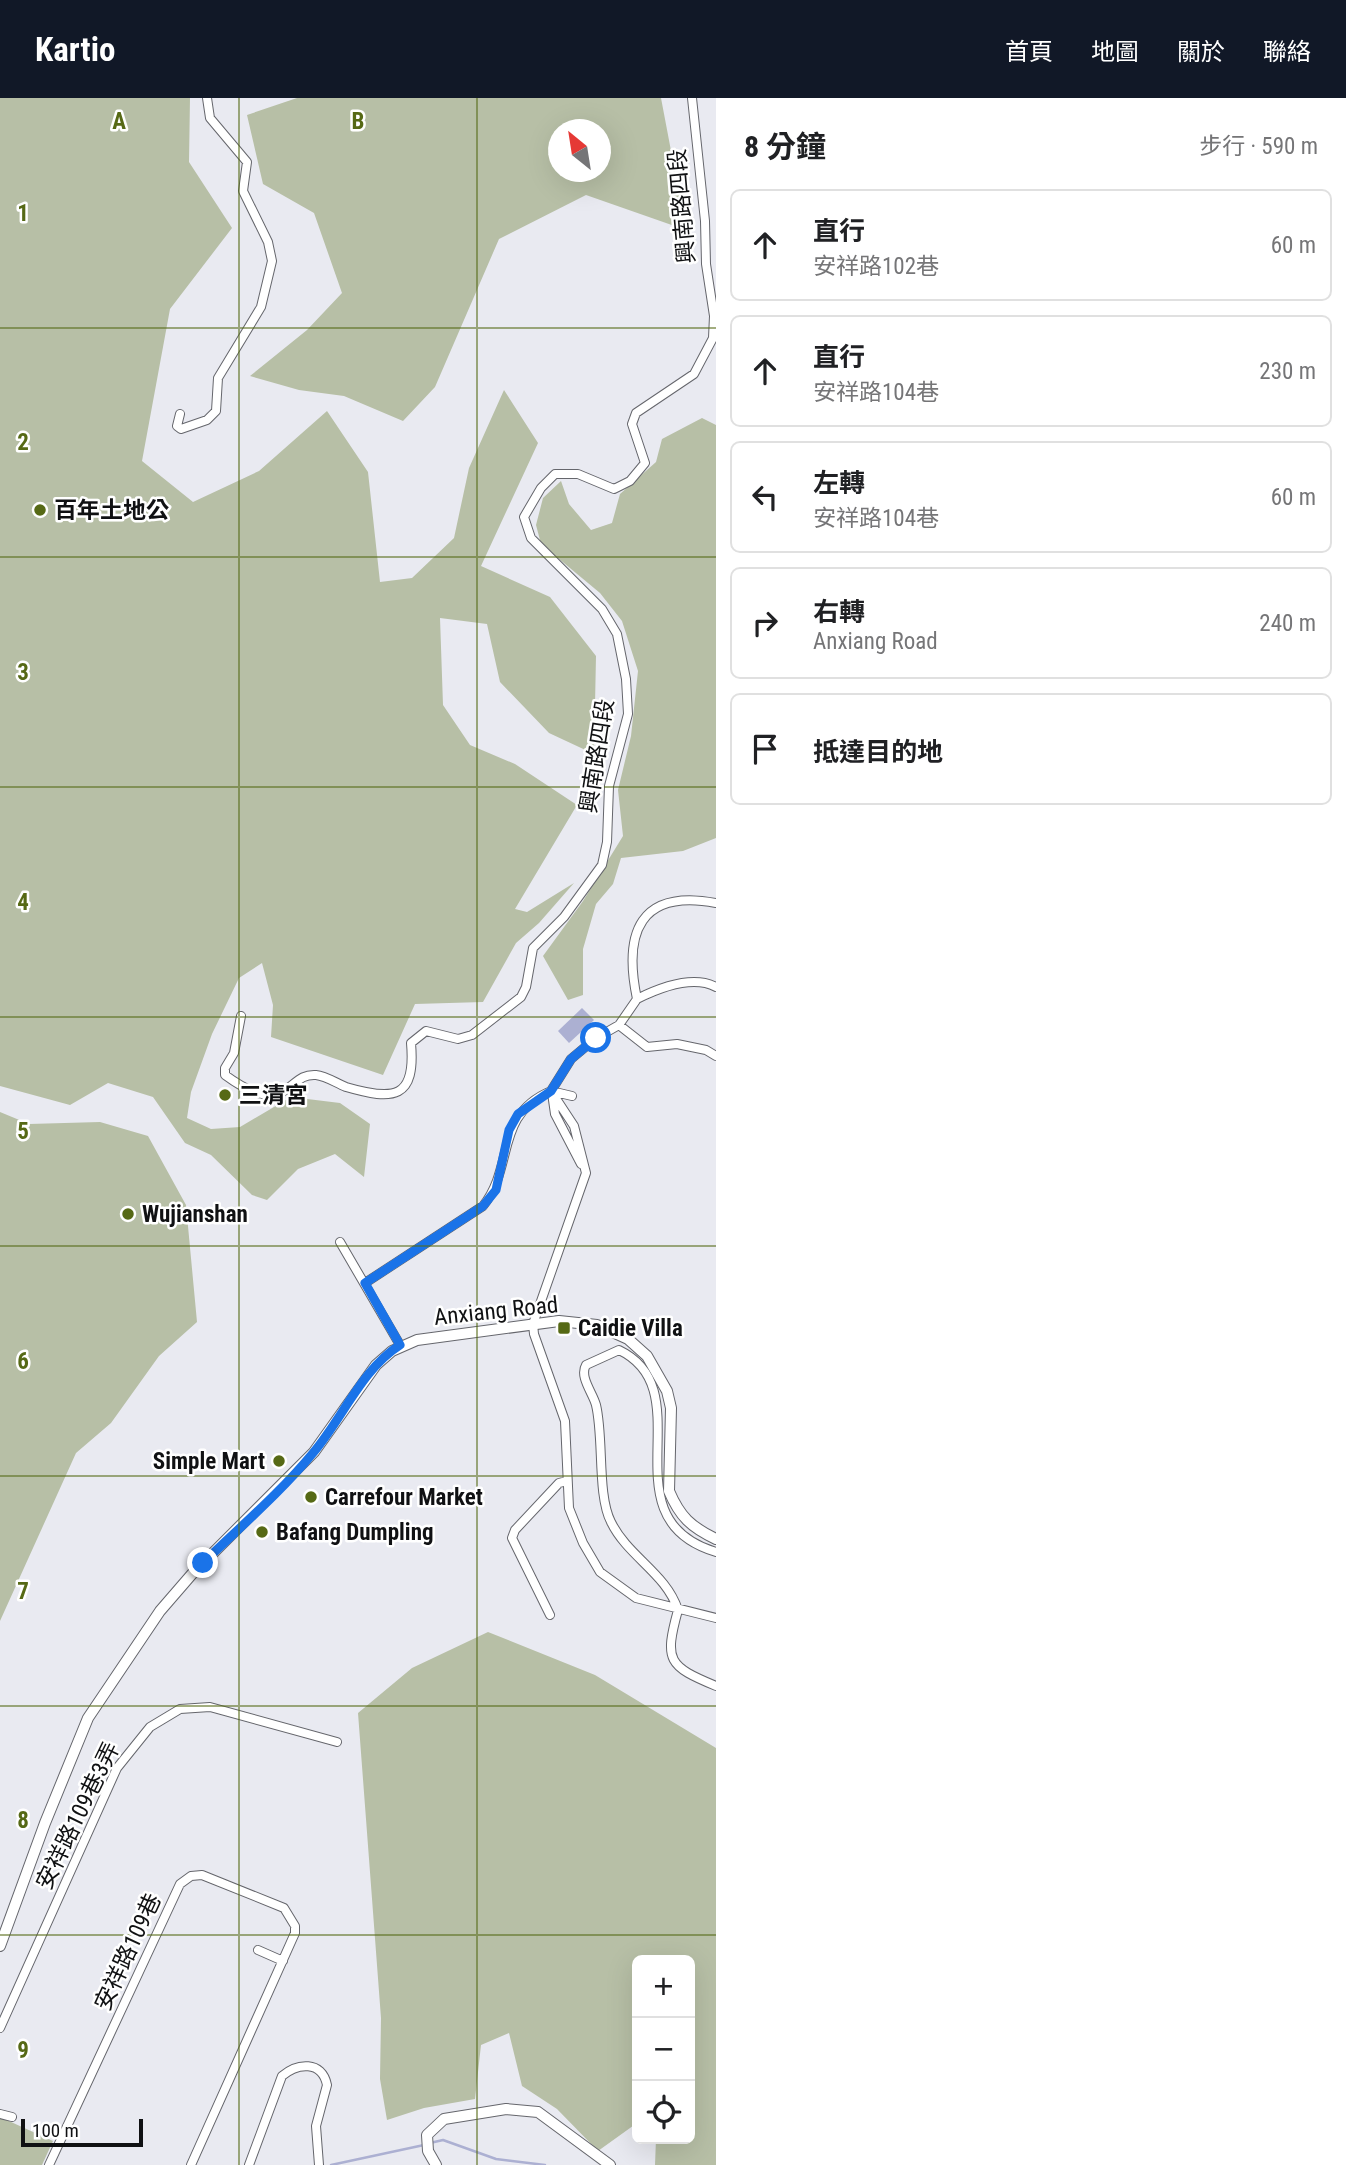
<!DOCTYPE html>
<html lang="zh-TW">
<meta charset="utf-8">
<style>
:root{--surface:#fff;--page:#f2f2f2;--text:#202124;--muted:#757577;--line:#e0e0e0;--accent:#111827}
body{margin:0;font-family:"Roboto Condensed","Noto Sans TC",sans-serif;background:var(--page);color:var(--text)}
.controls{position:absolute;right:21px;bottom:21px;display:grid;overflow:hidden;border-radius:10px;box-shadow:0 7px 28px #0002}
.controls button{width:63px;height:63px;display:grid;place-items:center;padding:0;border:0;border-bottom:2px solid var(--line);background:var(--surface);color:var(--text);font:35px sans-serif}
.compass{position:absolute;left:548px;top:21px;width:63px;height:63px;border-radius:50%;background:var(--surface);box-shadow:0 7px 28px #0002;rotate:330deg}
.scale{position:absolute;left:21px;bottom:18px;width:122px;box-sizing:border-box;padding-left:7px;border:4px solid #101113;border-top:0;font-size:19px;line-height:24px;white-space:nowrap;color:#101113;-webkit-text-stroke:5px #fff;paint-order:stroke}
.stop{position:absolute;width:21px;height:21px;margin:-16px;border:5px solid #1a73e8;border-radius:50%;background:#fff}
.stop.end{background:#1a73e8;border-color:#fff;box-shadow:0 2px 7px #0008}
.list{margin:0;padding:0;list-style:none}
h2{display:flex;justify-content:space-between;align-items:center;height:91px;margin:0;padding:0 28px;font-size:30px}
h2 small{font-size:23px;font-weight:400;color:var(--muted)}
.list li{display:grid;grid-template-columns:46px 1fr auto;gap:21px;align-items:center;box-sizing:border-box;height:112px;margin:0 14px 14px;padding:0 14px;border:2px solid var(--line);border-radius:10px}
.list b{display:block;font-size:26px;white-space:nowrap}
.list p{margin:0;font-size:23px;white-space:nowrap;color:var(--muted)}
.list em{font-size:23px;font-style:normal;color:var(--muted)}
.icon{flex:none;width:38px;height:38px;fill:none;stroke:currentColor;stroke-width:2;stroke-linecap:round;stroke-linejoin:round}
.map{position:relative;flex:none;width:716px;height:2067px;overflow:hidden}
header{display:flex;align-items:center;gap:42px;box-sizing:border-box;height:98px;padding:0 35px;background:var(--accent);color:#fff}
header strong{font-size:33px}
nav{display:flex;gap:38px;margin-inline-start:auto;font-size:24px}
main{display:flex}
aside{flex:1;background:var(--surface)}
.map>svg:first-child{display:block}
</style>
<header>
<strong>Kartio</strong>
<nav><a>首頁</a><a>地圖</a><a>關於</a><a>聯絡</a></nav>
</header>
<main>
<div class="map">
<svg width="716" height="2067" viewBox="0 0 716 2067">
<rect width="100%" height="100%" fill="#e9eaf1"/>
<path fill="#b7bfa6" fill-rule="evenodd" d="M0,0H190L189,64L232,130L170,211L142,363L193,404L259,373L327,313L368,374L380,484L412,480L454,440L469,370L504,292L538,345L481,468L550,499L596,558L594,656L549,635L500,584L487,526L440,520L443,607L470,647L515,666L577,707L515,811L527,814L574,785L539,825L516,845L483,904L415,906L383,977L271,939L273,907L262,865L239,880L212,936L191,994L187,1020L211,1031L240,1029L291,999L340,1005L370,1026L364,1079L335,1056L298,1071L267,1102L252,1097L211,1057L185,1045L153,999L108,985L70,1007L0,988Z
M297,0H661L686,132L586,97L499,141L435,289L403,323L344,298L299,292L250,278L307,232L342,195L314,115L263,86L247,17ZM558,32H600V74H558Z
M702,320L716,327V740L683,753L621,760L613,786L596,806L583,851V897L568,902L543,858L583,803L623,738L618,692L631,638L638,573L622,523L600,495L541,446L536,427L543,400L561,383L569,406L591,432L612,425L620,396L656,364L662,341Z
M0,1014L29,1026L100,1024L148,1038L186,1107L197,1224L159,1258L111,1325L76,1355L0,1523Z
M488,1534L595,1577L716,1650V2067H655L656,2041H690V1862H637V2025L598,2053L557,2011L522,1988L509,1935L481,1947L475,2001L424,2010L387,2022L380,1981L381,1920L358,1615L412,1570Z
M0,2019L53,2043L42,2067H0Z"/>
<path fill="#acb0d2" d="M582,910L594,922L569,945L558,933Z"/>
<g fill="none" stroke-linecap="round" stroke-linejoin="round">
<path stroke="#acb0d2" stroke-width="2.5" d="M430,2045L443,2042L496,2061L545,2067
M331,2067L424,2047"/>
<defs>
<path id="minor" d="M180,316L177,328L181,331L207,322L216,313L218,280L261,209L272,163L268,144L243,93L247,64L210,20L207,0
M637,901C659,890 693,877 716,889
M241,918L234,955L225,970V977C240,988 266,1005 284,993C296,986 300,976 316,977C326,978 336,985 346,989C394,1003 416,1001 411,945L426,933L458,941L472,937L521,899L526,889L533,850L564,819L602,767L607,744L609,688L628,616L626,581L617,536L602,511L531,440L524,419L541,390L555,376H578L614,391L630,383L645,365L632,326L636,315L694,276L713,240L714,218L706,166L705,123L692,0
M619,927L647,949L677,946L706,952L716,958
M551,993L574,1028L586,1075L533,1226L534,1236L565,1323L569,1410L583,1445L600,1474L636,1500L716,1520
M551,993L571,961L596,940L619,927L637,901C623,834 640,791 716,805
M551,993L572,998
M552,995L555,1016L581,1066
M340,1144L400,1247
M365,1185L483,1108C515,1068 494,1017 551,993
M678,1512C666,1475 628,1459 611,1424C597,1397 604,1340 596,1307C593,1295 579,1279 586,1267L619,1252C705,1293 603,1420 716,1454
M678,1512C664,1563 668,1568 716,1588
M550,1517L512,1440L515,1432L559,1385L567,1383
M258,1852L283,1863
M0,1930L117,1670L150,1629L180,1611L210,1609L337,1644
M0,2016L12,2019
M49,2067L180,1786L191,1778L202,1777L284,1810L295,1828V1835L191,2067
M249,2067L282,1978C297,1965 322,1962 327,1987L316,2028L319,2067"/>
<path id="tertiary" d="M0,1848L45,1725L88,1620L160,1513L192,1476L314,1354L376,1267L392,1253L417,1242L559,1223L597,1227L628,1241L647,1258L667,1293L671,1310L669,1393C680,1419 691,1429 716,1441
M436,2067L428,2053L427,2037L444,2021L506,2011L538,2014L610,2067"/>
</defs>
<use href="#minor" stroke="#65666c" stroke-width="10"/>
<use href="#tertiary" stroke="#65666c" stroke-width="12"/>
<use href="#minor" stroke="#fff" stroke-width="8"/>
<use href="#tertiary" stroke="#fff" stroke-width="10"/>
</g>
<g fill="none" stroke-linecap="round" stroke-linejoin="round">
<path stroke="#1a73e8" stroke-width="9" d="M203,1465C240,1429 280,1395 313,1355C342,1321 362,1271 400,1247L365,1185L483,1108L496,1092L509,1032L518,1016L551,993L571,961L596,940"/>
</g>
<path fill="none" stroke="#566915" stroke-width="2" stroke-opacity="0.55" d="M239,0V2067M477,0V2067M0,230H716M0,459H716M0,689H716M0,919H716M0,1148H716M0,1378H716M0,1608H716M0,1837H716"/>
<g fill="#566915" stroke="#fff" stroke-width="2.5">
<circle cx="40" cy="412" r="7"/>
<circle cx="225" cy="997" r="7"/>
<circle cx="128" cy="1116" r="7"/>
<rect x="557" y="1223" width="14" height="14" rx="3.5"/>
<circle cx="279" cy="1363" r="7"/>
<circle cx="311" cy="1399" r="7"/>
<circle cx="262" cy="1434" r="7"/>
</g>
<g text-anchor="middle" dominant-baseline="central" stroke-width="5" stroke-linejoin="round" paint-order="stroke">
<g font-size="23" fill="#101113" stroke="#fff">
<text transform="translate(682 108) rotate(-95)">興南路四段</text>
<text transform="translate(597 658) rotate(-81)">興南路四段</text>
<text transform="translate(496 1213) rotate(-6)">Anxiang Road</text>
<text transform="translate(78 1718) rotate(-64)">安祥路109巷3弄</text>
<text transform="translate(128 1854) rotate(-65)">安祥路109巷</text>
</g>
<g font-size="23" font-weight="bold" fill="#101113" stroke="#fff" text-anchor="start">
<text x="54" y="412">百年土地公</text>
<text x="239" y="997">三清宮</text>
<text x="142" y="1116">Wujianshan</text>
<text x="578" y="1230">Caidie Villa</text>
<text x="265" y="1363" text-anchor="end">Simple Mart</text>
<text x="325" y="1399">Carrefour Market</text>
<text x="276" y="1434">Bafang Dumpling</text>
</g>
</g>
<g font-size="23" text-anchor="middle" font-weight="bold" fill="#566915" stroke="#fff" stroke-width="5" stroke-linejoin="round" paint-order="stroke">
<text x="119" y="31">A</text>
<text x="358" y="31">B</text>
<text x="23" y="123">1</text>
<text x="23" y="352">2</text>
<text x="23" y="582">3</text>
<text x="23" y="812">4</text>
<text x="23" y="1041">5</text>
<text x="23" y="1271">6</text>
<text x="23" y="1501">7</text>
<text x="23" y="1730">8</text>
<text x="23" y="1960">9</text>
</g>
</svg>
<div class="controls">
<button>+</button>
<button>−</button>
<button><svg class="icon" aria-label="locate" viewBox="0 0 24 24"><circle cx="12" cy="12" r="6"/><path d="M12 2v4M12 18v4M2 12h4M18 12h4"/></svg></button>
</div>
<svg class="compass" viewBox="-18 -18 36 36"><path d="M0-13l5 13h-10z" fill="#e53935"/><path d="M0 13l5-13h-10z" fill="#757577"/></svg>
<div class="scale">100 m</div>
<div class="stop" style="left:596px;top:940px"></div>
<div class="stop end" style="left:203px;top:1465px"></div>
</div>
<aside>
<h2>8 分鐘<small>步行 · 590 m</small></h2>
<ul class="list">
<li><svg class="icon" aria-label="ahead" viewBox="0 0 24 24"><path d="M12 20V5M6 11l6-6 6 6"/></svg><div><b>直行</b><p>安祥路102巷</p></div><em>60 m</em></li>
<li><svg class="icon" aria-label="ahead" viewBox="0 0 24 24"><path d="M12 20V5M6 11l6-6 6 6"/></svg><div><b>直行</b><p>安祥路104巷</p></div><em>230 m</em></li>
<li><svg class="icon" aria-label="left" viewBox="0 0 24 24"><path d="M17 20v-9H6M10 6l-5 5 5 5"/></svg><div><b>左轉</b><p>安祥路104巷</p></div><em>60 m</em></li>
<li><svg class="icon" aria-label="right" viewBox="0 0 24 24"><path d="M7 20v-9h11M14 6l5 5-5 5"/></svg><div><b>右轉</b><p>Anxiang Road</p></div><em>240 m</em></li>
<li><svg class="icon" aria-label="arrive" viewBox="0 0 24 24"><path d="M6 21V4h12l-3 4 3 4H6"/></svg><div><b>抵達目的地</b></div></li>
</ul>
</aside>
</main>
